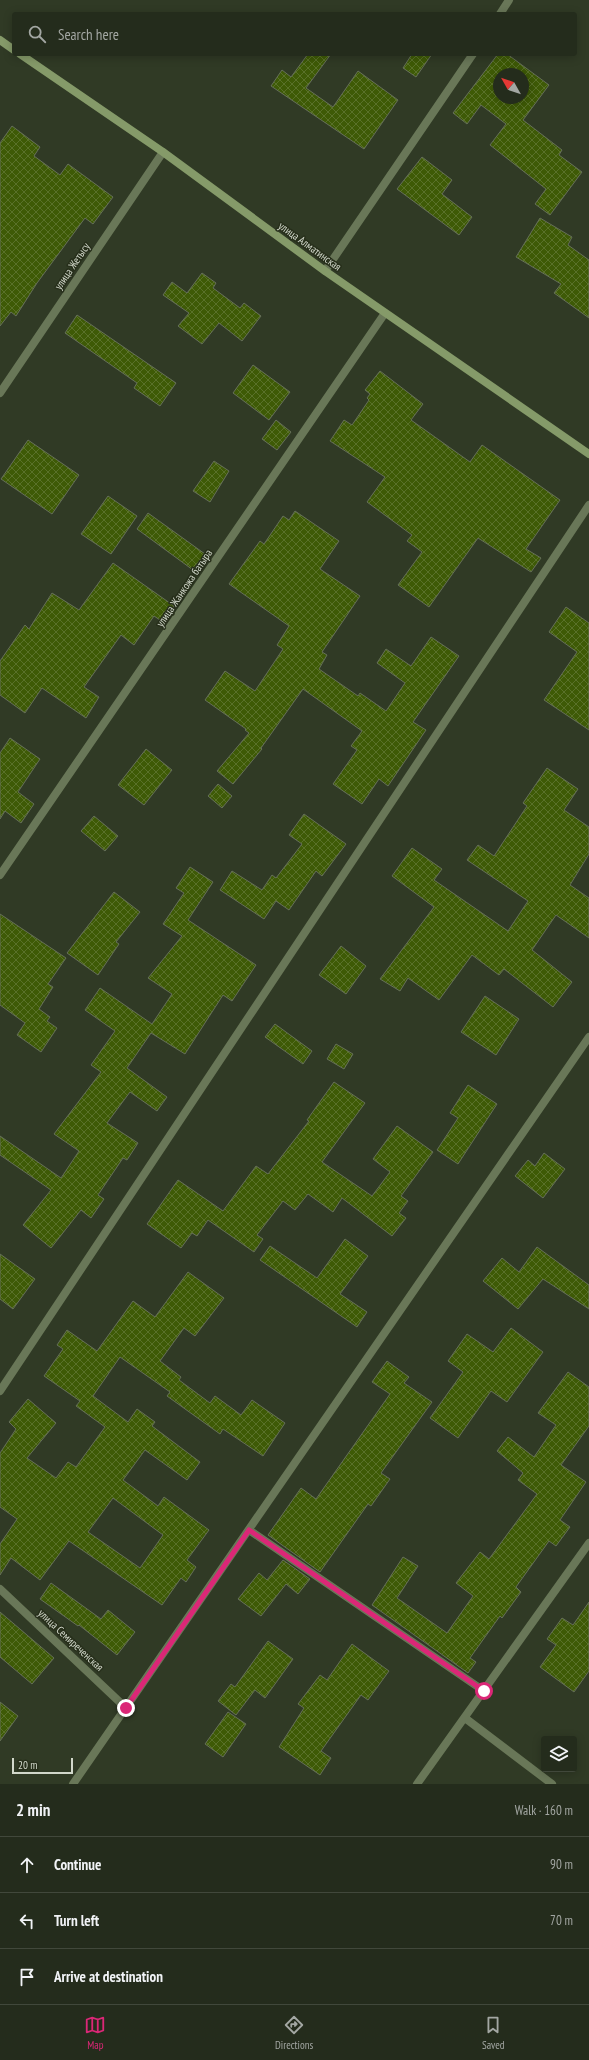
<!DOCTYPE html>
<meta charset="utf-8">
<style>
:root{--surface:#242c1c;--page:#2c3425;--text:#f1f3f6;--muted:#a3a7a3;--line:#41483b;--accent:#db2777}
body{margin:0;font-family:"PT Sans Narrow",sans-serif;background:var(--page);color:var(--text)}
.controls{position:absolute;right:12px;bottom:12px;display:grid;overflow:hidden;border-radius:4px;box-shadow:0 2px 10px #0003}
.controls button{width:36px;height:36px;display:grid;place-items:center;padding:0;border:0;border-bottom:1px solid var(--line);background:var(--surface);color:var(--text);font:20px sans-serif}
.compass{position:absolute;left:493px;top:68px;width:36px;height:36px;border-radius:50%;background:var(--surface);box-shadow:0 2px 10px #0003;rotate:310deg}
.scale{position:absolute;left:12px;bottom:10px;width:61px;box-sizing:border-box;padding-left:4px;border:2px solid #d2d8cb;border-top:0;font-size:11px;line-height:14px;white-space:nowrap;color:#d2d8cb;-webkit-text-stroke:3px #272f1b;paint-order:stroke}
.stop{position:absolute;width:12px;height:12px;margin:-9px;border:3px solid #db2777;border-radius:50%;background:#fff}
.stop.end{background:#db2777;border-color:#fff;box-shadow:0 1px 4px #0008}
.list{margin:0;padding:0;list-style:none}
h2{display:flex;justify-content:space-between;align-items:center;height:52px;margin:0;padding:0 16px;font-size:17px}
h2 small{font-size:13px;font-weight:400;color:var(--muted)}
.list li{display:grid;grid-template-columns:26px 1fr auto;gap:12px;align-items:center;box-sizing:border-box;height:56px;padding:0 16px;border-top:1px solid var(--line)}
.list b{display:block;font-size:15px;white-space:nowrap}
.list em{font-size:13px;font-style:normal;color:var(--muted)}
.icon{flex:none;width:22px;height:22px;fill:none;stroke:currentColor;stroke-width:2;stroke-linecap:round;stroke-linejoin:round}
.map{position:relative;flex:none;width:589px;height:1784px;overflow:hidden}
.search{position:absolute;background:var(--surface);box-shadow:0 2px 10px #0003;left:12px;right:12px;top:12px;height:44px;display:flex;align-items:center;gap:10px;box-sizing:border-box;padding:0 14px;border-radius:4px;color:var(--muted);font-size:15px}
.sheet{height:220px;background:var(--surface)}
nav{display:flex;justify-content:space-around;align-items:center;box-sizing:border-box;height:56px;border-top:1px solid var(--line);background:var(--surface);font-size:11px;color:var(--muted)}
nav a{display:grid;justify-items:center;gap:2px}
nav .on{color:var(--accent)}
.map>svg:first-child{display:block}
</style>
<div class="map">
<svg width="589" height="1784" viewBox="0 0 589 1784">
<defs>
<pattern id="building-cross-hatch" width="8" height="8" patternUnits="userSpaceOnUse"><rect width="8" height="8" fill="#3e5a06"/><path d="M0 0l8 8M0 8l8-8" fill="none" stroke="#597129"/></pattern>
</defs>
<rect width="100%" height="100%" fill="#303a25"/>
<path fill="url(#building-cross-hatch)" stroke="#656f59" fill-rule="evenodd" d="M308,54H331L306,88L333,107L358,71L398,100L364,149L271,86L282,70L291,77Z
M412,54H432L416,77L403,68Z
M498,54H507L549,85L523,120L562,150L559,155L582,172L550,215L535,204L546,189L490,145L506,124L481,105L467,124L453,113ZM499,74H523V98H499Z
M12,126L40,147L34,156L60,175L68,164L113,197L93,224L85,218L37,283L16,316L11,312L0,326V143Z
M422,157L452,180L442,194L472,217L459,235L397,189Z
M540,218L572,237L568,245L589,260V318L554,293L561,284L516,257Z
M202,273L216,283L213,288L240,308L244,303L261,316L242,341L219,323L202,344L178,326L189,313L163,295L172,282L187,293Z
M77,315L176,383L160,406L134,388L137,383L65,333Z
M253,365L290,392L269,420L233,393Z
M380,371L423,404L411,420L470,462L482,445L560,500L526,549L541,558L531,572L478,538L429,607L398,585L422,552L407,541L412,535L367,502L385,477L330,441L344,420L352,425L369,400L367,398L370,394L365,390Z
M276,420L291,432L277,450L262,439Z
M28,440L79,475L52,514L1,479Z
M214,461L229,471L210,502L193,491Z
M108,496L137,516L111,554L81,534Z
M295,511L339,541L320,569L360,596L322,652L327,655L319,669L358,696L360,693L386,711L405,683L377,663L386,649L411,666L431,637L459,656L413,722L426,730L388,786L379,779L362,804L333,784L357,750L351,746L362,731L303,689L261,748L262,749L233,784L217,771L249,733L245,730L246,729L205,700L225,671L255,691L283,649L277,645L289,626L229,584L260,541L264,544L283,516L289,520Z
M148,513L205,554L193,570L137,529Z
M113,563L174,606L163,622L154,616L134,645L121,635L84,687L99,697L86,718L42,688L25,713L0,695V661L25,625L29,629L52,593L79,610Z
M566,607L589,623V730L544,700L577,652L549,632Z
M10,738L40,759L18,792L34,804L21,823L5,811L0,819V753Z
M146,749L172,770L144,805L118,785Z
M547,768L578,789L564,810L589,827V854L570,885L589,898V938L556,915L532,950L572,982L553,1007L504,969L499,975L472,955L439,1000L408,978L400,991L380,979L434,907L392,876L412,848L442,869L434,880L508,931L528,901L467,860L478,845L494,856L527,806L523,803Z
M218,784L232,796L222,808L208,796Z
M304,814L346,844L322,876L316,871L289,910L276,901L264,919L220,890L232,871L262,890L272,875L276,878L302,844L289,835Z
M94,816L118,836L105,851L81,831Z
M190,867L213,882L188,920L256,965L232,1001L223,995L185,1054L151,1033L127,1068L167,1097L157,1111L130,1092L107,1123L138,1143L127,1160L123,1158L98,1195L104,1199L91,1218L81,1210L51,1248L23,1225L51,1190L0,1155V1136L61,1178L79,1151L54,1134L101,1072L91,1065L115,1031L85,1010L100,988L152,1024L172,994L148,978L182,936L163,924L184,893L176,888Z
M114,892L140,912L116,942L119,944L98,975L67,953Z
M0,914L66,958L48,984L53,987L39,1009L50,1017L47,1021L57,1028L41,1052L17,1035L25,1023L0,1005Z
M341,946L366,966L346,994L319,975Z
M485,996L519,1019L496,1055L461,1032Z
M275,1024L312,1051L303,1064L265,1037Z
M336,1044L353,1054L344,1069L327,1059Z
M334,1082L365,1103L322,1162L372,1196L390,1172L373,1159L397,1126L433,1152L401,1196L408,1201L399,1213L406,1218L392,1236L342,1198L333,1212L308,1194L295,1210L283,1201L257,1235L263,1239L254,1252L208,1220L197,1236L192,1233L181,1248L147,1224L178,1180L223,1211L256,1166L268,1174L309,1121L307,1120Z
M468,1085L497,1104L458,1164L437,1150L458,1118L450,1113Z
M544,1153L565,1169L543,1198L515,1176L528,1160L535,1166Z
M345,1239L368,1256L340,1294L367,1312L357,1327L260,1260L270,1246L317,1278Z
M537,1247L589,1285V1309L543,1279L518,1309L483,1281L502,1258L519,1272Z
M0,1254L35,1279L13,1309L0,1299Z
M188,1272L224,1298L195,1336L184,1328L160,1361L181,1377L179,1380L210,1403L215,1396L241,1415L252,1400L285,1423L263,1456L223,1429L220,1434L167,1396L170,1392L120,1357L93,1396L128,1422L137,1409L155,1422L152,1426L200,1462L187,1480L145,1450L123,1480L158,1506L164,1497L209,1530L187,1560L196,1567L186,1582L181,1578L162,1605L69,1541L40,1580L11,1558L0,1575V1544L17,1519L0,1507V1453L16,1429L9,1422L28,1399L56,1423L27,1458L56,1478L68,1462L76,1467L105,1427L76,1406L80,1401L44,1376L63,1349L57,1345L67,1330L97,1351L133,1301L155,1317ZM113,1498L163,1535L140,1568L88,1532Z
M511,1328L543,1352L507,1402L491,1391L458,1438L430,1418L463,1372L448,1361L467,1334L493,1352Z
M387,1361L409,1377L404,1383L432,1402L381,1473L390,1479L371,1506L368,1504L320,1572L268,1535L301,1488L316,1499L390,1394L372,1382Z
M568,1372L589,1387V1426L561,1465L586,1482L560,1520L570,1527L556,1546L549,1541L516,1587L521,1592L502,1618L500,1616L470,1658L476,1662L468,1673L372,1605L403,1557L418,1566L397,1598L447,1633L473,1596L456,1583L480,1552L489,1559L537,1494L518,1480L523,1473L497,1451L508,1437L534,1457L556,1425L538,1413Z
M283,1560L310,1579L298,1594L286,1584L261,1616L238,1599L259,1573L267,1580Z
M51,1583L101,1619L108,1610L135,1632L117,1655L79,1625L78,1626L40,1599Z
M589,1602V1671L574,1692L540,1667L556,1645L547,1639L562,1618L573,1625Z
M0,1612L54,1658L32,1684L0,1657Z
M268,1641L293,1659L265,1698L255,1690L236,1715L218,1701L231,1684L235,1687Z
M352,1644L389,1671L368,1700L361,1695L321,1751L331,1758L320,1775L279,1747L304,1708L298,1704L320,1675L327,1680Z
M0,1702L18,1716L0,1741Z
M228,1712L246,1724L223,1757L205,1744Z"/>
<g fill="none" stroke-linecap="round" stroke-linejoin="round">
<path stroke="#697758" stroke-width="8" d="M73,1784L589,1037"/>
<path stroke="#697758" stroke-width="8" d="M500,14L509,0
M325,271L473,54
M0,393L163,152
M0,875L385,313
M0,1391L589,505
M249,1530L484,1691
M0,1589L126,1708
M465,1718L552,1784
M417,1784L589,1543"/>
<path stroke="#859a69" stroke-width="8" d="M0,40L14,50
M20,54L163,152L325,271L589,454"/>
</g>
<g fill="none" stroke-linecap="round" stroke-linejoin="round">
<path stroke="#db2777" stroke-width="5" d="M126,1708L249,1530L484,1691"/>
</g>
<g text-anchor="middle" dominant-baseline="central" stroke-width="3" stroke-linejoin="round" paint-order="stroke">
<g font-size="11" fill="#d2d8cb" stroke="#272f1b">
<text transform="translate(310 246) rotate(36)">улица Алматинская</text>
<text transform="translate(72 266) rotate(-56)">улица Жетысу</text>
<text transform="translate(184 588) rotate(-56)">улица Жанкожа батыра</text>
<text transform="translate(71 1640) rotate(43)">улица Семиреченская</text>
</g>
</g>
</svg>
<div class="controls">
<button><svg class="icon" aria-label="layers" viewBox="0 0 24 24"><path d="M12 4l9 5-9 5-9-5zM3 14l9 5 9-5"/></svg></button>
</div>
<svg class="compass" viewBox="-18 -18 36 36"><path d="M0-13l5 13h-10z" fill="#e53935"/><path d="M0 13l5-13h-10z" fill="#a3a7a3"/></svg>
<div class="scale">20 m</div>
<div class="stop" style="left:484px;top:1691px"></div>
<div class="stop end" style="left:126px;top:1708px"></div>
<div class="search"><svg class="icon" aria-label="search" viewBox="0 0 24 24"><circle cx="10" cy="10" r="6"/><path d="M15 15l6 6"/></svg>Search here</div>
</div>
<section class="sheet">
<h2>2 min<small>Walk · 160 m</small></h2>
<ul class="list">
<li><svg class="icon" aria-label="ahead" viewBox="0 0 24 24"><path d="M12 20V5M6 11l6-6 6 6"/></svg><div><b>Continue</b></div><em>90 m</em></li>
<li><svg class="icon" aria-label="left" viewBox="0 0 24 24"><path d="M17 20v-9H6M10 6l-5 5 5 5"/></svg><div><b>Turn left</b></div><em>70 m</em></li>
<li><svg class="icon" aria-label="arrive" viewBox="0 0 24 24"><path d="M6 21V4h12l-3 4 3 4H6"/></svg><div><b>Arrive at destination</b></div></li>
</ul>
</section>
<nav>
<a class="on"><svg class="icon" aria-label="map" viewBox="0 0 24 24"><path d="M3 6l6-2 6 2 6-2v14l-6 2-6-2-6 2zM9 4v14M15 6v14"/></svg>Map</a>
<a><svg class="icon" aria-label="directions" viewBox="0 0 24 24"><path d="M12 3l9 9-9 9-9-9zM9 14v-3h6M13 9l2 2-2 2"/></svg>Directions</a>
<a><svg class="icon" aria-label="saved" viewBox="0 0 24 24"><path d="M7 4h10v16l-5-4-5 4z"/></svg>Saved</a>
</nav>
